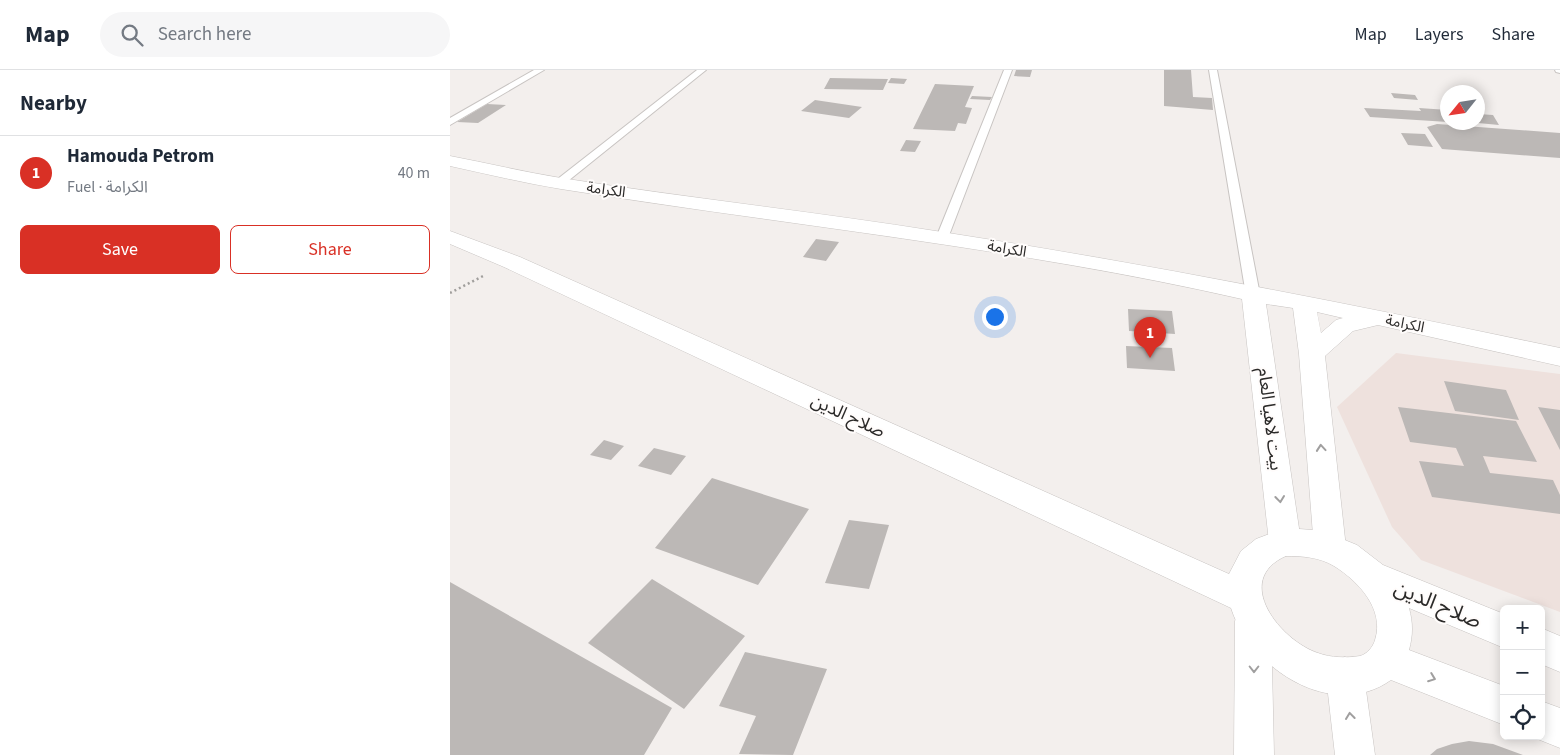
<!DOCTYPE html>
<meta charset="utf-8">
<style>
:root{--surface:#fff;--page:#f6f6f7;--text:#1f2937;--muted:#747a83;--line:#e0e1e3;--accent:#d93025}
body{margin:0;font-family:"Source Sans 3","Noto Sans Arabic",sans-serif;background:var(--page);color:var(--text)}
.controls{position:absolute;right:15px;bottom:15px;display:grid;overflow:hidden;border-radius:8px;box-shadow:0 2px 12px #0003}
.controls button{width:45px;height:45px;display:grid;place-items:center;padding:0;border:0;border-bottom:1px solid var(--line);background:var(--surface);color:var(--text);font:25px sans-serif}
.compass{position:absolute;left:990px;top:15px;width:45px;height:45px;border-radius:50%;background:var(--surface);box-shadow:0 2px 12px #0003;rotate:240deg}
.you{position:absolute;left:544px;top:246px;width:18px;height:18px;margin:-12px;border:4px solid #fff;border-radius:50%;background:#1a73e8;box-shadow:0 0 0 8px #1a73e833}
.badge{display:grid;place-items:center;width:32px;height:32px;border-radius:50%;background:var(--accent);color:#fff;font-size:16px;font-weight:700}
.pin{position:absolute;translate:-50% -41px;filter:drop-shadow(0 1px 2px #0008)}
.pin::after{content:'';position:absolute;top:26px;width:18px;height:15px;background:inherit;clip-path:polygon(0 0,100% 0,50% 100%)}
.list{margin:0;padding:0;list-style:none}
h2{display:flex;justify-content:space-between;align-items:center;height:65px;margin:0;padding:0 20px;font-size:21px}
h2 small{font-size:16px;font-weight:400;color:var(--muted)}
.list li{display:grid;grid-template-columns:32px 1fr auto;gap:15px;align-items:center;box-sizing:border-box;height:75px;padding:0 20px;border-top:1px solid var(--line)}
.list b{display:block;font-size:19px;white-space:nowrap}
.list p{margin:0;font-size:16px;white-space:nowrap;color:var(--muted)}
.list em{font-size:16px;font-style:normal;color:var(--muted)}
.actions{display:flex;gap:10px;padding:15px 20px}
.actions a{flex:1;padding:11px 0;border:1px solid var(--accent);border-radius:8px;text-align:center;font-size:18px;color:var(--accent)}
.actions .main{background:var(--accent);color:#fff}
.icon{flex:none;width:28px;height:28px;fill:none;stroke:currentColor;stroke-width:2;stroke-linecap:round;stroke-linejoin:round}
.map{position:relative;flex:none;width:1110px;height:685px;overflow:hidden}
header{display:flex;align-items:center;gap:30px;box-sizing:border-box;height:70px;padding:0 25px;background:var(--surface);border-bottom:1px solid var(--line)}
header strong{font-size:24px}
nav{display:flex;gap:28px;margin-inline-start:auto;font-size:18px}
.search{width:350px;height:45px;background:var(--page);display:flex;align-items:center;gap:12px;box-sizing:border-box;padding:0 18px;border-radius:28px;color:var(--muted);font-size:19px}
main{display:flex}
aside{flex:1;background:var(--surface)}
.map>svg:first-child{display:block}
</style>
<header>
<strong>Map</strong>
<div class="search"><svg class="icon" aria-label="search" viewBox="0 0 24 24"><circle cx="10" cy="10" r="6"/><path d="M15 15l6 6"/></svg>Search here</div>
<nav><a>Map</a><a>Layers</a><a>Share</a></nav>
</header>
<main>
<aside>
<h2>Nearby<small></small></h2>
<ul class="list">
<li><span class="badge">1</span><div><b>Hamouda Petrom</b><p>Fuel · الكرامة</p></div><em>40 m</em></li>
</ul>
<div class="actions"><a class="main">Save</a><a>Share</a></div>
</aside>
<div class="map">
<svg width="1110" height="685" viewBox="0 0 1110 685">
<rect width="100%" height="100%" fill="#f3efed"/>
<path fill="#eee1dd" d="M946,283L1110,304V542L971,490L942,457L887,337Z"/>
<path fill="#bcb8b6" d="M566,0H582L580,7L564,6Z
M714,0H741L743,27L762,28L763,40L714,36Z
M380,8L438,9L433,20L374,19Z
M441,8L457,9L454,14L438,13Z
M485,14L524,16L515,37L522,38L516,54L508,53L505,61L463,59Z
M941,23L965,25L968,30L944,28Z
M522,26L542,27L540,30L520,29Z
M365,30L412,37L399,48L351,41Z
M37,34L56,35L28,53L7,52Z
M914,38L971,41L969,38L998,40V52L920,47Z
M1028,44L1043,45L1049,55L1028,53Z
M987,54L1110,63V88L992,79L977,57Z
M951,63L975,64L983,77L958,75Z
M456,70L471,71L465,82L450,81Z
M366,169L389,172L376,191L353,187Z
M678,239L722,241L725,264L679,261Z
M676,276L722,278L725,301L677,298Z
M994,311L1056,320L1069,350L1005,341Z
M948,337L1066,351L1087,392L1033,386L1040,403L1103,410L1110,425V444L982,427L969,391L1014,396L1006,378L960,372Z
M1088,337L1110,340V380Z
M154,370L174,376L161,390L140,385Z
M204,378L236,386L221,405L188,396Z
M262,408L359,439L308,515L205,478Z
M399,450L439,455L419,519L375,513Z
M202,509L295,566L234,639L138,573Z
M0,512L222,638L194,685H0Z
M295,582L377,599L343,685L289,684L306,646L269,636Z
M1019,671L1043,674L1073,685H980L987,679L1002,674Z"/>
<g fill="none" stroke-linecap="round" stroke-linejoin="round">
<defs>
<path id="service" d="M84,0H94L0,55V48Z
M247,0H256L113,115H105L104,113L105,111Z
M554,0H562L498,168L496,171H488L486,168Z
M759,0H767L810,225L803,229L796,225Z
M1105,0H1110V3L1106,2Z"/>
<path id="secondary" d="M0,86C37,93 74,102 111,108C238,128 366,142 492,162C700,194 905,235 1110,278V296L928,255L903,261L875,286L896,478L892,488L880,492L868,488L864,478L849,284L843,238L816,234L851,472L847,482L835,486L823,482L819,472L792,229C568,178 337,155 111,119C74,113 37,104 0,96ZM867,242L893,248L886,250L871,263Z
M803,534L816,539L821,551L824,685H784L785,551L790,539Z
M895,587L908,593L914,606L925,685H885L876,606L882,593Z"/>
<path id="trunk" d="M0,161L70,187L779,504L791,481L806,469L835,458L863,460L880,464L907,475L933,495L1054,544V578L959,538C963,553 963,565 959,580L1054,616V655L941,610C882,652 800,598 781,538L54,197L0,174ZM836,486C852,486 869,487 884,496C908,511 935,539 925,570C923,577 917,584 910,586C897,588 881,588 868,583C831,571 781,510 836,486Z
M1091,558L1110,566V602L1091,594Z
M1091,631L1110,638V678L1080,666H1091Z"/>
</defs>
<use href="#service" stroke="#c8c4c2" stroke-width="2"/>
<use href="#secondary" stroke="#c8c4c2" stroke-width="1"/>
<use href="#trunk" stroke="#c8c4c2" stroke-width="1"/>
<path stroke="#a09e9c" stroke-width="2.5" stroke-dasharray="2 3" stroke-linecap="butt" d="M0,223L35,205"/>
<use href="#service" fill="#fff" fill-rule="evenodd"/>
<use href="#secondary" fill="#fff" fill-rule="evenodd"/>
<use href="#trunk" fill="#fff" fill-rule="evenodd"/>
</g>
<defs><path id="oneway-chevron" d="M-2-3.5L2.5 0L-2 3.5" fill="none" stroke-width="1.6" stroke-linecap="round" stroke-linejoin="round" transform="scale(1.25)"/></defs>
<g stroke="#a09f9f">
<use href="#oneway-chevron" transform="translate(871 378) rotate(-95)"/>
<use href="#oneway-chevron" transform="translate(830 429) rotate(83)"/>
<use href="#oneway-chevron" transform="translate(804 599) rotate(90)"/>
<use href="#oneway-chevron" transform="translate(982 608) rotate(21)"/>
<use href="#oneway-chevron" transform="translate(900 646) rotate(-97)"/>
</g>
<g text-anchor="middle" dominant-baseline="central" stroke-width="4" stroke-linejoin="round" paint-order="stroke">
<g font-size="15" fill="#2b2a29" stroke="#fffcfb">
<text transform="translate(156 120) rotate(8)">الكرامة</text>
<text transform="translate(557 179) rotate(10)">الكرامة</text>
<text transform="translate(955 254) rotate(12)">الكرامة</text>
</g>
<g font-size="18" fill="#2b2a29" stroke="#fffcfb">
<text transform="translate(398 346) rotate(25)">صلاح الدين</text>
<text transform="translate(820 349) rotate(83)">بيت لاهيا العام</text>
</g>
<g font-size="21" fill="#2b2a29" stroke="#fffcfb">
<text transform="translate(988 534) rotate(23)">صلاح الدين</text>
</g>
</g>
</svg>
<div class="controls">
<button>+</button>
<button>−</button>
<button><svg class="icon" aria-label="locate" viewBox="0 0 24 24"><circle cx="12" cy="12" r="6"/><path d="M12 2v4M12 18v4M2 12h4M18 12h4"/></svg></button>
</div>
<svg class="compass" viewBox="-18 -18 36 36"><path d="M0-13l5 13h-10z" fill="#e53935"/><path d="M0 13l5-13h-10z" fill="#747a83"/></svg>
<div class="you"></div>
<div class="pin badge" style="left:700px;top:288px">1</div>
</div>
</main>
